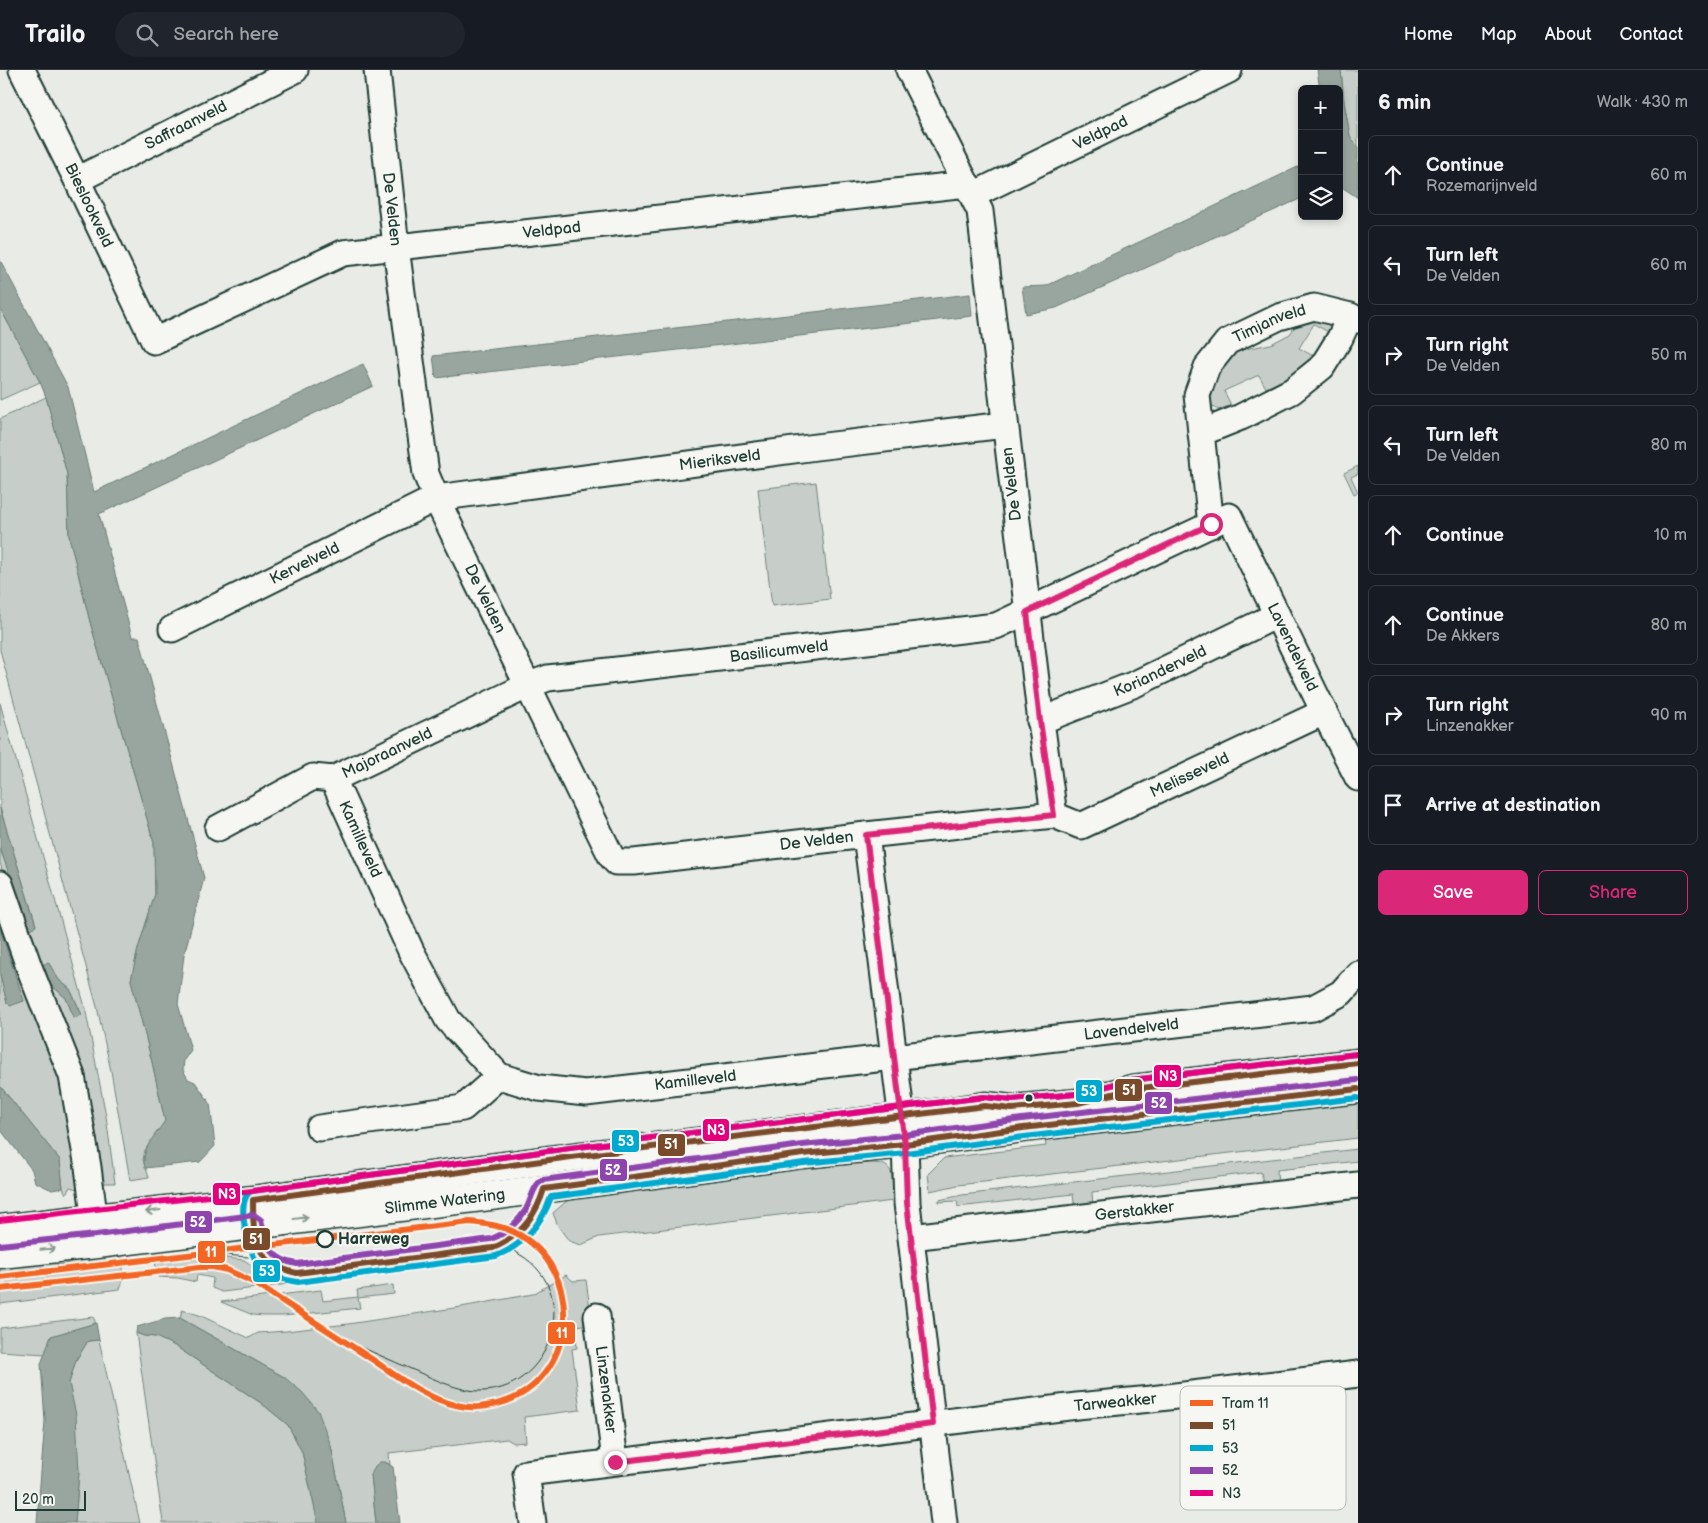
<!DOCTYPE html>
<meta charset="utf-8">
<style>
:root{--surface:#171b24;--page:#20242c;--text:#f1f3f6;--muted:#9ea1a6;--line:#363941;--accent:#db2777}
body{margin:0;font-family:"Balsamiq Sans",sans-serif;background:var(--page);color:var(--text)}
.controls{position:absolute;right:15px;top:15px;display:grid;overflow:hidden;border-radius:8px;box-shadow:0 2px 8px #0003}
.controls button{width:45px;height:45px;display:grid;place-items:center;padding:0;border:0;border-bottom:1px solid var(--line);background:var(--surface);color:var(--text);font:25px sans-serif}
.scale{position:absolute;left:15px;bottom:12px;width:71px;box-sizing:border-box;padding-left:5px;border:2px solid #1f3d34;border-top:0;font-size:14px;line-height:18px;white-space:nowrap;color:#1f3d34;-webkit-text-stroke:4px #f6f6f2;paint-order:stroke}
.stop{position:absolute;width:15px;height:15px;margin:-11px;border:4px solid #db2777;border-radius:50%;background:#fff}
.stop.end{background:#db2777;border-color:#fff;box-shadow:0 1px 5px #0008}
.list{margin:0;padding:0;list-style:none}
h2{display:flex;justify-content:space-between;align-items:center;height:65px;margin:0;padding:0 20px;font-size:21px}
h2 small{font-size:16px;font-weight:400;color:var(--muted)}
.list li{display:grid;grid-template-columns:32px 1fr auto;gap:15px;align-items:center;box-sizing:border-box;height:80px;margin:0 10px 10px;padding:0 10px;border:1px solid var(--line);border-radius:8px}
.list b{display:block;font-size:19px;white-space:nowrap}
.list p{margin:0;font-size:16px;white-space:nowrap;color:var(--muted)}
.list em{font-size:16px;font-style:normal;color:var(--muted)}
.actions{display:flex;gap:10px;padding:15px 20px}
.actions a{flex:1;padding:11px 0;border:1px solid var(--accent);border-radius:8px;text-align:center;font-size:18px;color:var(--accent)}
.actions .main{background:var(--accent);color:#fff}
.icon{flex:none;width:28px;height:28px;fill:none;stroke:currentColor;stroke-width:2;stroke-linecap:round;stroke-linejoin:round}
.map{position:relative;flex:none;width:1358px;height:1453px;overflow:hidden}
header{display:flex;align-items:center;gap:30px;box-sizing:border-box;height:70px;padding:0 25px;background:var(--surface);border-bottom:1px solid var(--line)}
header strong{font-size:24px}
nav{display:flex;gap:28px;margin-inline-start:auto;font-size:18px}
.search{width:350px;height:45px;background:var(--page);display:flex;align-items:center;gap:12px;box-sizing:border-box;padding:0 18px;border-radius:28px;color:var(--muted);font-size:19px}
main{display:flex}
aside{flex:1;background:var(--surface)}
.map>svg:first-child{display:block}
</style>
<header>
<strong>Trailo</strong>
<div class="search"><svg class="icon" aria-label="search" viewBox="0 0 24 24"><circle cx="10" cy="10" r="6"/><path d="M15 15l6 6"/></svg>Search here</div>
<nav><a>Home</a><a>Map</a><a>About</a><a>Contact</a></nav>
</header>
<main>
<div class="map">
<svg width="1358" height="1453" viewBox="0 0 1358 1453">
<rect width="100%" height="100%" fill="#e9ebe7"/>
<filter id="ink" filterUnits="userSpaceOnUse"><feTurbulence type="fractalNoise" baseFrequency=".02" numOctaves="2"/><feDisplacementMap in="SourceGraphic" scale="10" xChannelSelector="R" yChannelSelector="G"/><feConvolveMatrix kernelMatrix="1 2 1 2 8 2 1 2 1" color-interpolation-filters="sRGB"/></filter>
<g filter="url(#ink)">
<path fill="#c7cec9" stroke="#73867e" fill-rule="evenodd" d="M1341,0H1358V78L1350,66L1344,32Z
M0,238L40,312L0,330Z
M1302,246L1332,252L1328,262L1314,254L1299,278L1313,286L1285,309L1266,318L1259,305L1224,321L1231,335L1218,340L1211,335L1210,319L1220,297L1235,281L1271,274L1290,264Z
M46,327L67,404L69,466L90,552L154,773L155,824L138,879L131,910L152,992L165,1051L145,1080L143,1090L149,1107L130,1110L111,1001L97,937L0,580V349Z
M1358,396V404L1351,407L1358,422L1354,424L1344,403Z
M816,412L830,529L772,536L758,419Z
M0,633L85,937L106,1046L115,1113H101L0,793V778L29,859L36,855L0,738ZM48,892L59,910L70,919L82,945L74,947L66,928L50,914Z
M0,839L64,1013L78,1106L77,1119L70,1117L66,1124L63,1118L60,1090L0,1016V905L7,933L24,931L0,859Z
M1358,1027V1068L958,1115L930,1121L928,1104L944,1088L1046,1076L1044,1063Z
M1358,1079V1091L1277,1100L1278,1116L1264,1118L1261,1102L1092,1122L1093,1138L1075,1140L1073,1124L958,1137L957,1131L939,1132V1130L962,1125Z
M857,1087L859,1094C896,1090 892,1100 893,1131L599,1167L581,1175L569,1171L558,1156L553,1143L569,1129Z
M121,1178C122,1191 126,1207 120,1219L0,1234V1193L57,1186L58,1195L69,1193L68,1185Z
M179,1183L180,1188L216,1187L244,1190L273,1210L289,1214L222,1222L212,1218L213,1208L197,1205L196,1212L178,1208L158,1207L154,1187Z
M566,1205L573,1211L586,1210L592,1254L575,1256L577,1278L572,1279L580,1340L524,1347L526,1372L514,1373L507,1369L389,1383L390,1395L385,1392L371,1405L376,1453H346L331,1376L284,1307L180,1248L182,1240L199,1245L249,1268L258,1263L286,1261L348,1254L461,1237L533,1224Z
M393,1215L394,1224L358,1228L360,1238L283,1246H264L253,1245L221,1232L321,1220L323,1231L358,1227L357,1220Z
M93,1247L96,1253L52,1266L45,1284L0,1281V1258Z
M136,1263L144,1266L156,1267L175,1276L261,1333L288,1355L302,1382L318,1453H163Z
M99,1270L140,1453H75L79,1402L69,1313L76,1290L88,1271Z"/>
<path fill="#99a6a0" stroke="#687c75" d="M1317,0H1341L1344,32L1350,66L1358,78V128L1339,115V19H1320Z
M1302,95V128L1056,238L1026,244L1022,217L1046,216Z
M0,190L68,317L94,422L363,294L373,316L99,444L132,567H139L204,808L184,885L178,934L191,980L184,990L183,1000L188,1009L195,1012L210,1033L215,1076L200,1092L145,1098C140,1079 155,1066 165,1051L152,992L131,910L138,879L155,824L154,773L90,552L69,466L67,404L46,327L40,312L0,238Z
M970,224L972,246L436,308L433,286Z
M0,738L36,856L29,860L0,778Z
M0,859L24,931L10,936L7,933L0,905Z
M48,892L59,910L70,919L82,945L74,948L66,928L50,914L43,895Z
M0,1016L60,1090L63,1118L52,1120L35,1112L32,1100L0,1059Z
M180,1248L284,1307L302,1322L318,1341L331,1376L346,1453H318L302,1382L288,1355L261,1333L175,1276L156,1267L144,1266L136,1263L137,1257L165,1249Z
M96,1253L99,1270L88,1271L76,1290L69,1313L76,1345L79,1402L75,1453H37L45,1351L41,1294L51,1266Z
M380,1392H385L393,1397L400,1453H376L371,1405L375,1396Z"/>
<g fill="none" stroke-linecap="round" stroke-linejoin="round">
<defs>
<g id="street">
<path id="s1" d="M22,0L77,110L154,271L343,183L967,114"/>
<path id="s2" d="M377,0L396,177L426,404L436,428L611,786L616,792H634L866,765L1054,745L1040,644L980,141L909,0"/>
<path id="s3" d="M77,110L295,0"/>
<path id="s4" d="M973,125L1229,0"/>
<path d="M1201,363L1241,347L1292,321L1322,297L1340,268L1350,246"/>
<path id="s5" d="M1211,455L1197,325L1207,297L1227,272L1279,247L1314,237L1350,246L1358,250"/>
<path id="s6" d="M172,559L436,428L816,377L1005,355"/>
<path id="s7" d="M1040,651L1135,614L1277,545"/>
<path id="s8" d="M333,709L411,881L448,950L499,1006L539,1018L586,1023L1313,938L1341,923L1358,904"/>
<path id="s9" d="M1054,745L1081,756L1324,642"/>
<path id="s10" d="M218,758L313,707L333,709L529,615L548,608L996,556L1229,446L1324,642L1358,708"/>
<path d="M866,765L905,1074L907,1133L944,1453"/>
<path d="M0,814L29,897L72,1006L88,1097L97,1169"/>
<path d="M319,1058L463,1038L499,1006"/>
<path id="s11" d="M911,1167L1358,1115"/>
<path id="s12" d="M597,1246L615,1391"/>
<path id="s13" d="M533,1453L526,1403L1077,1336L1151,1329L1358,1304"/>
</g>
<g id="secondary">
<path d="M0,1159L253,1130L571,1087L946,1042L985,1036L1012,1039L1078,1033L1132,1019L1358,993"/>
<path id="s14" d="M0,1184L97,1174L498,1125L803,1084L905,1074L1023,1058L1358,1019"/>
</g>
</defs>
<use href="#street" stroke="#1f3d34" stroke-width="29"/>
<use href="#secondary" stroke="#1f3d34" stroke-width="31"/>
<use href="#street" stroke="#f6f6f2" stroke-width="25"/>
<use href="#secondary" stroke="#f6f6f2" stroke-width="28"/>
<path stroke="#1f3d34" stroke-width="1" d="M196,1183C238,1185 281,1192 324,1190C360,1187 396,1180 432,1175C453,1172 474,1169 496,1172C504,1174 512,1179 519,1184C588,1224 546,1333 468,1320C451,1317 434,1309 418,1302C388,1289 358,1276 329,1262"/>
<defs>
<path id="bus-1" d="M1358,993L1132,1019L1078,1033L1012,1039L985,1036L571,1087L253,1130C253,1168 254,1194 297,1203L493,1178C519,1167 536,1146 544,1119L803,1084L905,1074L1023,1058L1358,1019"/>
<path id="bus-2" d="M1357,984L1131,1010L1076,1024L1012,1030L984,1027L570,1078L252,1121C234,1128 248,1180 257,1192C267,1205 283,1210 298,1212L496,1186C522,1176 542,1154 551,1127L804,1093L906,1083L1024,1067L1358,1028"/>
<path id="bus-3" d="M0,1175L96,1165L254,1145L261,1150C268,1174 268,1189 297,1194L491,1169C505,1164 516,1154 525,1141C531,1132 533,1114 543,1110L802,1075L904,1065L1022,1049L1357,1010"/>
<path id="bus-4" d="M0,1150L252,1121L570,1078L984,1027L1012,1030L1076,1024L1131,1010L1357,984"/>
</defs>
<use href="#bus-1" stroke="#f6f6f2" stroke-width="10"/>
<use href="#bus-2" stroke="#f6f6f2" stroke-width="10"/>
<use href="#bus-3" stroke="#f6f6f2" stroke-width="10"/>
<use href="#bus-4" stroke="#f6f6f2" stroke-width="10"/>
<use href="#bus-1" stroke="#7a4b2a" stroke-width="6"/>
<use href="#bus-2" stroke="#00a9ce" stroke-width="6"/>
<use href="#bus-3" stroke="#8e44ad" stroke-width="6"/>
<use href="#bus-4" stroke="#e5007d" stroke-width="6"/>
<defs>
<path id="tram-1" d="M0,1207L470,1152C485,1154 500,1155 514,1162C588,1198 578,1314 497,1334C483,1337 471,1339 456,1335C424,1328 397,1306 370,1288C331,1263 292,1237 253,1212L227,1200L213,1197H200L0,1219"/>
</defs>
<use href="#tram-1" stroke="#f6f6f2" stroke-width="10"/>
<use href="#tram-1" stroke="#f26522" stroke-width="6"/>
</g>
<defs><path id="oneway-shaft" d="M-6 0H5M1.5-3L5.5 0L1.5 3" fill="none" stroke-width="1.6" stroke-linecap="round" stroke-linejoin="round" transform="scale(1.25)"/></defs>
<g stroke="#8a9a93">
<use href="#oneway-shaft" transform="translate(153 1141) rotate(173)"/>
<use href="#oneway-shaft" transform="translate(301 1148) rotate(-7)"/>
<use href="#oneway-shaft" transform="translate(48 1179) rotate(-6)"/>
</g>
</g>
<g fill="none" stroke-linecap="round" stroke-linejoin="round" filter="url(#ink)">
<path stroke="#db2777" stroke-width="6" d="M615,1392L933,1354L907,1133L905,1074L866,765L1054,745L1040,651L1027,542L1211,454"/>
</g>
<circle fill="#1f3d34" stroke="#f6f6f2" stroke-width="2" cx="1029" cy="1028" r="4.5"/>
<circle fill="#f6f6f2" stroke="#1f3d34" stroke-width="2.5" cx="325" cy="1169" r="8"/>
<g text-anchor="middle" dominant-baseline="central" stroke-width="4.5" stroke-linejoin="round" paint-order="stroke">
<g font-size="16" fill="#1f3d34" stroke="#f6f6f2">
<text stroke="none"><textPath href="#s3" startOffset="122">Saffraanveld</textPath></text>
<text stroke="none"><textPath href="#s4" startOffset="142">Veldpad</textPath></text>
<text stroke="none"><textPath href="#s1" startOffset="151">Bieslookveld</textPath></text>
<text stroke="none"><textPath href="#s2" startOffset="140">De Velden</textPath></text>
<text stroke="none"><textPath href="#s1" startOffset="720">Veldpad</textPath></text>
<text stroke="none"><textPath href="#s5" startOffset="239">Timjanveld</textPath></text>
<text stroke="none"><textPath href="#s6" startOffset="581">Mieriksveld</textPath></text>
<text transform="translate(1012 414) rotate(-97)">De Velden</text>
<text stroke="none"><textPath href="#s6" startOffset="148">Kervelveld</textPath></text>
<text stroke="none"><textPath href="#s2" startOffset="545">De Velden</textPath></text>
<text stroke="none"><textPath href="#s10" startOffset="1220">Lavendelveld</textPath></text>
<text stroke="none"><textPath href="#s10" startOffset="598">Basilicumveld</textPath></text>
<text stroke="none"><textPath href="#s7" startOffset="130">Korianderveld</textPath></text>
<text stroke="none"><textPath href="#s10" startOffset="188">Majoraanveld</textPath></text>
<text stroke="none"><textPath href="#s9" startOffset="149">Melisseveld</textPath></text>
<text stroke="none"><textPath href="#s8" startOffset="66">Kamilleveld</textPath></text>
<text stroke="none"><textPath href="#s2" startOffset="1041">De Velden</textPath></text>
<text stroke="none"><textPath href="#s8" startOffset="981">Lavendelveld</textPath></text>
<text stroke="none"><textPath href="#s8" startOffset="542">Kamilleveld</textPath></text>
<text stroke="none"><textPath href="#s14" startOffset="448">Slimme Watering</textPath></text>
<text stroke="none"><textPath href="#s11" startOffset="225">Gerstakker</textPath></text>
<text stroke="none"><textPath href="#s12" startOffset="74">Linzenakker</textPath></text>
<text stroke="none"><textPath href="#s13" startOffset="644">Tarweakker</textPath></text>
</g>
<g font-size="16" font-weight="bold" fill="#1f3d34" stroke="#f6f6f2" text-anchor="start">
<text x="338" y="1169">Harreweg</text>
</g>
</g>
<rect x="1180" y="1316" width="166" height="124" rx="8" fill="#f6f6f2" stroke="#b6beb9" stroke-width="1"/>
<rect x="1190" y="1330" width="23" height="6" fill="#f26522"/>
<rect x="1190" y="1352" width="23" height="7" fill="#7a4b2a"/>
<rect x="1190" y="1375" width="23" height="6" fill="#00a9ce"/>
<rect x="1190" y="1397" width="23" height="7" fill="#8e44ad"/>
<rect x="1190" y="1420" width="23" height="6" fill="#e5007d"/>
<g font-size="14" fill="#1f3d34">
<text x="1222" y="1338">Tram 11</text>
<text x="1222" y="1360">51</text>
<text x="1222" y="1383">53</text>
<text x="1222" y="1405">52</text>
<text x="1222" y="1428">N3</text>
</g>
<g stroke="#f6f6f2" stroke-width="2">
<rect x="1153" y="994" width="29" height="24" rx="5" fill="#e5007d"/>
<rect x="1114" y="1008" width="29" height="24" rx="5" fill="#7a4b2a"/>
<rect x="1075" y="1009" width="28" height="24" rx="5" fill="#00a9ce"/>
<rect x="1144" y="1021" width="29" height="24" rx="5" fill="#8e44ad"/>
<rect x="702" y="1048" width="28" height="24" rx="5" fill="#e5007d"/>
<rect x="611" y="1059" width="29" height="24" rx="5" fill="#00a9ce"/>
<rect x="657" y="1063" width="29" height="24" rx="5" fill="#7a4b2a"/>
<rect x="599" y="1088" width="29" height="24" rx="5" fill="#8e44ad"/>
<rect x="212" y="1112" width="29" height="24" rx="5" fill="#e5007d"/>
<rect x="184" y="1140" width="29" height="24" rx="5" fill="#8e44ad"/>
<rect x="242" y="1157" width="29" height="24" rx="5" fill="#7a4b2a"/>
<rect x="197" y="1170" width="29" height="24" rx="5" fill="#f26522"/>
<rect x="252" y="1189" width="29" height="24" rx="5" fill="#00a9ce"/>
<rect x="547" y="1251" width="29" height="24" rx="5" fill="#f26522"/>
</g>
<g font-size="14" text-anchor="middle" font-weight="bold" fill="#fff">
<text x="1168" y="1011">N3</text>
<text x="1129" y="1025">51</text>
<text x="1089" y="1026">53</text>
<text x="1159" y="1038">52</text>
<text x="716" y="1065">N3</text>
<text x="626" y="1076">53</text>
<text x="671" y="1079">51</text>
<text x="613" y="1105">52</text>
<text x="227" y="1129">N3</text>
<text x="198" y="1157">52</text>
<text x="256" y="1174">51</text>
<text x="211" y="1187">11</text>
<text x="267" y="1206">53</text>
<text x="562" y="1268">11</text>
</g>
</svg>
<div class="controls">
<button>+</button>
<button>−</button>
<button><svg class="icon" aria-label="layers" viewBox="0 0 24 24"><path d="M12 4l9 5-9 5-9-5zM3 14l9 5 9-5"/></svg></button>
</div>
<div class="scale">20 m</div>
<div class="stop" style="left:1211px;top:454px"></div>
<div class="stop end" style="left:615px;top:1392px"></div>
</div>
<aside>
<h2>6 min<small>Walk · 430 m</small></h2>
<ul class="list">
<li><svg class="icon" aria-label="ahead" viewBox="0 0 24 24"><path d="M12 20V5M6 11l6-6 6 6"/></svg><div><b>Continue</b><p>Rozemarijnveld</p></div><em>60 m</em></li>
<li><svg class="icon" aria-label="left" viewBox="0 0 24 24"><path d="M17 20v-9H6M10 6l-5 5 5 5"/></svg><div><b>Turn left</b><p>De Velden</p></div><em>60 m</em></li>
<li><svg class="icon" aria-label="right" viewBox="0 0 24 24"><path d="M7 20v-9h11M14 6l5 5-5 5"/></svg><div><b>Turn right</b><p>De Velden</p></div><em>50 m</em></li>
<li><svg class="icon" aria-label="left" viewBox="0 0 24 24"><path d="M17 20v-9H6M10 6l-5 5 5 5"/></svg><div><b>Turn left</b><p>De Velden</p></div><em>80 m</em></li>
<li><svg class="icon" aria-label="ahead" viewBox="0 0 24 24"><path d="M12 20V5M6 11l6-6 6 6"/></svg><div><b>Continue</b></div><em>10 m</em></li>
<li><svg class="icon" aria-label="ahead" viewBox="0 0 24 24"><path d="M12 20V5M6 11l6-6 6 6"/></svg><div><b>Continue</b><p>De Akkers</p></div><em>80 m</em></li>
<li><svg class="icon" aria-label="right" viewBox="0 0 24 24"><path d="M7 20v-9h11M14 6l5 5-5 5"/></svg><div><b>Turn right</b><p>Linzenakker</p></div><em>90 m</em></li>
<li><svg class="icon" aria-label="arrive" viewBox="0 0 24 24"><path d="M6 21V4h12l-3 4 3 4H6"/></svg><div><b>Arrive at destination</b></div></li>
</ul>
<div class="actions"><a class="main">Save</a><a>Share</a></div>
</aside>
</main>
